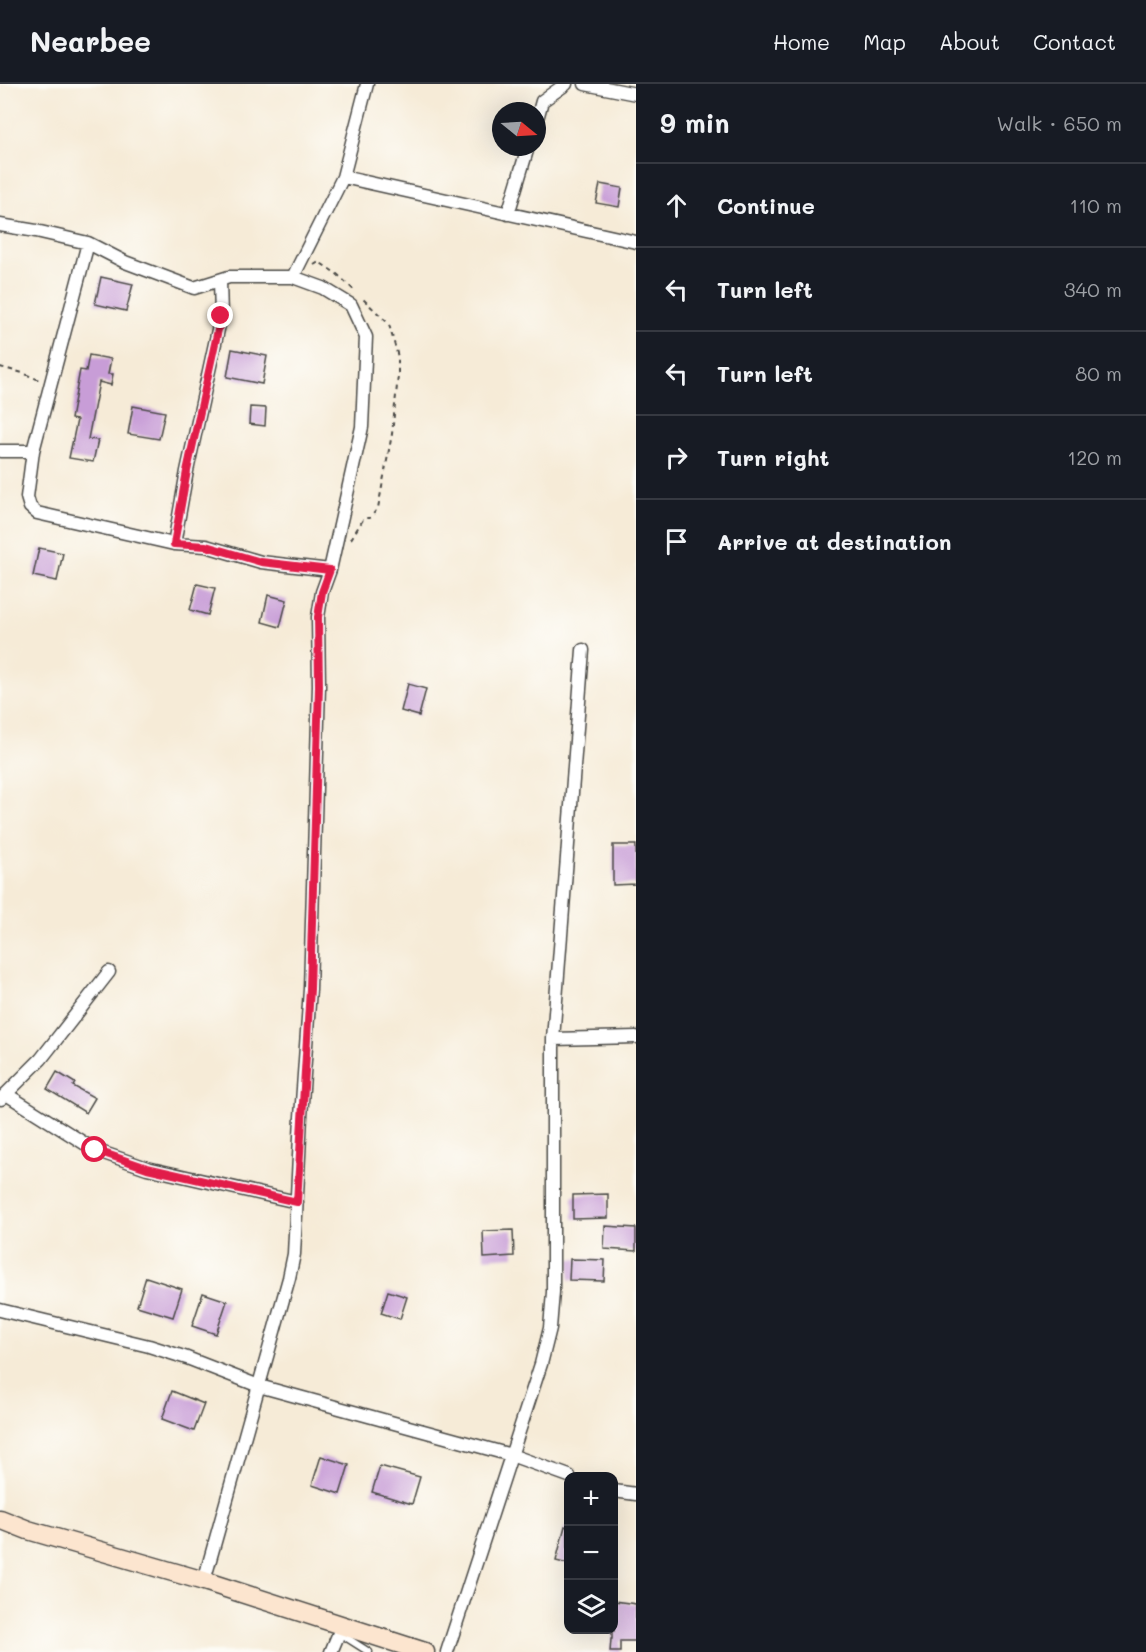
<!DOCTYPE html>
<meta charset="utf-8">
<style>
:root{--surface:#171b24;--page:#20242c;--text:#f1f3f6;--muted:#9ea1a6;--line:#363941}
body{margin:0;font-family:Mali,sans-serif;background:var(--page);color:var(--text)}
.controls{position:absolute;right:18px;bottom:18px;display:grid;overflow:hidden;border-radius:12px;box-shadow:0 6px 24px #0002}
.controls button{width:54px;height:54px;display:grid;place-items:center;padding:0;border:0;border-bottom:2px solid var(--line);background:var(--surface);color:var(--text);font:30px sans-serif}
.compass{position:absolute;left:492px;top:18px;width:54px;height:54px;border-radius:50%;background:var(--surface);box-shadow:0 6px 24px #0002;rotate:108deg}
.stop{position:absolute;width:18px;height:18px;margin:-14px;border:4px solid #e11d48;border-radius:50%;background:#fff}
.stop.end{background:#e11d48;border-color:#fff;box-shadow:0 2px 6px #0008}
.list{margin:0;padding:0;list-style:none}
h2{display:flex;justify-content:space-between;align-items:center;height:78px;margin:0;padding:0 24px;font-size:26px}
h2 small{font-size:20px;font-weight:400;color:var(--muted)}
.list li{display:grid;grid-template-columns:39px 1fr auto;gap:18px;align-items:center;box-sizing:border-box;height:84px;padding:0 24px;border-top:2px solid var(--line)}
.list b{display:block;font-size:22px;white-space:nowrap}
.list em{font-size:20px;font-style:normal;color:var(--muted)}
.icon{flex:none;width:33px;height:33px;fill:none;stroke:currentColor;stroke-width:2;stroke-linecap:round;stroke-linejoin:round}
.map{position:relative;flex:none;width:636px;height:1568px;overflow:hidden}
header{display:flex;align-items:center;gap:36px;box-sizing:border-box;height:84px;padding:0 30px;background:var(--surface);border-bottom:2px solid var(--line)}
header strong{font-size:28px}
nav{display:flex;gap:33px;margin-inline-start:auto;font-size:21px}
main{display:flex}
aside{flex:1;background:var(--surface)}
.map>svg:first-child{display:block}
</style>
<header>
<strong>Nearbee</strong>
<nav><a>Home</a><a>Map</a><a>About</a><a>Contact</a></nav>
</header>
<main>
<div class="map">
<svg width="636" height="1568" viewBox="0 0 636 1568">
<rect width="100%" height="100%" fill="#fdfcf7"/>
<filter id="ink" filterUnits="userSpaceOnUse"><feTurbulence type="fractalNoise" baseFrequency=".0167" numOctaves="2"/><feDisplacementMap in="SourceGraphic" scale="12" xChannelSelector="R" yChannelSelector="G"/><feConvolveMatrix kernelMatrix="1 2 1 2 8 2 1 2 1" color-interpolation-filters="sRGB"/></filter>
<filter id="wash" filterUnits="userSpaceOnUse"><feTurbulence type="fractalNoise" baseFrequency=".008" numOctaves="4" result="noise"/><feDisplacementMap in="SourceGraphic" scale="24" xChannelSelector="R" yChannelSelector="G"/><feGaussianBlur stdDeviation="1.35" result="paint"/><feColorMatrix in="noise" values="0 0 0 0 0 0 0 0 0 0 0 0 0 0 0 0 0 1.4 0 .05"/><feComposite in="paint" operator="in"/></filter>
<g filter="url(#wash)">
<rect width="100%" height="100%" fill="#f6ebd7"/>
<g id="blocks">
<path fill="#c89dd7" d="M600,100L622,104L619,123L596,119Z
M101,193L133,200L126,227L95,220Z
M232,265L267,272L262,300L227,293Z
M89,271L111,275L108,290H113L111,301L99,298L88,355L98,356L93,378L69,374L77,336L71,335L80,286L86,287Z
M133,322L165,328L159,355L128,350Z
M250,323L266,324L265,342L249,340Z
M39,464L63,469L57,497L33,492Z
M197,500L215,504L208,531L190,526Z
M268,511L287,516L280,543L262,538Z
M408,600L426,605L419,632L401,627Z
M613,761H636V800L613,801Z
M57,988L75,999L73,1002L95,1014L86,1029L47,1005Z
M608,1110V1134L573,1135V1111Z
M605,1142L636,1144V1167L604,1165Z
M513,1146L514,1172L484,1174L483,1147Z
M570,1175L605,1176L604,1197L569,1196Z
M146,1193L182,1205L173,1233L137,1222Z
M388,1207L407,1213L400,1235L381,1229Z
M203,1209L227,1217L216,1250L192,1242Z
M172,1307L204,1320L194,1347L162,1335Z
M321,1372L349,1381L340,1410L312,1401Z
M380,1382L420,1393L412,1420L372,1408Z
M565,1442L568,1443V1480L556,1477Z
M614,1517L636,1520V1557H620V1568H610L611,1555H612V1547H614Z"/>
</g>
</g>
<g filter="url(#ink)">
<use href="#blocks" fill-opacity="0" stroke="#494845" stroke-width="1.5"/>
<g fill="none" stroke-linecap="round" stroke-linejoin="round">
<defs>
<path id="lane" d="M339,1549L369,1568"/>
<path id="street" d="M585,0L636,10
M537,35L542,17L566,0
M343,93L636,158
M508,130L528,63
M0,141L36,147L88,159L125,178L194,204L229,193H293L323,204L351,221L366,253L362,343L330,486L322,508L318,533L319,602L310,905L301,1033L294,1170L289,1194L204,1497
M88,159L33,367L27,413L30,423L37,429L174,460L206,462L261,478L330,486
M293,193L343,93L367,0
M0,367H33
M174,460L187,387L221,232L220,196
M553,955L636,953
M6,1010L95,1066L147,1084L297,1118
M1,1015L41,975L109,888
M0,1226L149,1262L187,1274L259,1302L511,1371L569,1392
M614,1407L636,1410
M331,1568L339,1549L340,1542
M447,1568L541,1280L550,1244L553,1208V955L583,566"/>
<path id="secondary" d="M0,1435L28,1446L204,1497L425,1568"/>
</defs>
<use href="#lane" stroke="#494845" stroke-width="9"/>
<use href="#street" stroke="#494845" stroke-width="15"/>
<use href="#secondary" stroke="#494845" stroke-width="21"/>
<path stroke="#494845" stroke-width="2" stroke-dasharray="4.5 4.5" stroke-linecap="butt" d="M314,181L319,178L337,190L356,208
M0,283L23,289L39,296
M351,455L364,434H370L378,424L392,350L398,292V273L390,244L388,239L362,214"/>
<use href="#lane" stroke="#fff" stroke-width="6"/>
<use href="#street" stroke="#fff" stroke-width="12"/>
<use href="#secondary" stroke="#fce5cf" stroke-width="18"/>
</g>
</g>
<g fill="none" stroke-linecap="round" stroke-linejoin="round" filter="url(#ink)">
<path stroke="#e11d48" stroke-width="8" d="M95,1066L147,1084L297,1118L310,905L319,602L318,533L322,508L330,486L261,478L206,462L174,460L187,387L221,232"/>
</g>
</svg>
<div class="controls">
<button>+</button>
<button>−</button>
<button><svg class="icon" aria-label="layers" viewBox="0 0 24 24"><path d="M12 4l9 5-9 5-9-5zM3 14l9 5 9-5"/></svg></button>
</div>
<svg class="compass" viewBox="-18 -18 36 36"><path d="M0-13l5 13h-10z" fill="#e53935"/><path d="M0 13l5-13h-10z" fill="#9ea1a6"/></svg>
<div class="stop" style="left:95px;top:1066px"></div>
<div class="stop end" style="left:221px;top:232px"></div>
</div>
<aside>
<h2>9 min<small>Walk · 650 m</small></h2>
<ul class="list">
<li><svg class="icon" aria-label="ahead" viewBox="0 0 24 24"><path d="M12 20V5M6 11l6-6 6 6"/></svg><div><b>Continue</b></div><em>110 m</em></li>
<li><svg class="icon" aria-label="left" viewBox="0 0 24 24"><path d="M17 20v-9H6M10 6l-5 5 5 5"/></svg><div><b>Turn left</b></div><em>340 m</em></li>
<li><svg class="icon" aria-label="left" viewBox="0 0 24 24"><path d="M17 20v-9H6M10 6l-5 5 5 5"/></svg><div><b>Turn left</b></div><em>80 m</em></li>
<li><svg class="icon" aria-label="right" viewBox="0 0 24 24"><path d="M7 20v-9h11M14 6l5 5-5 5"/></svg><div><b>Turn right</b></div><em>120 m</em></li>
<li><svg class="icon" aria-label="arrive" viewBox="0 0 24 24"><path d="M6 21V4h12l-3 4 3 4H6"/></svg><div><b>Arrive at destination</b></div></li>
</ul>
</aside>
</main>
